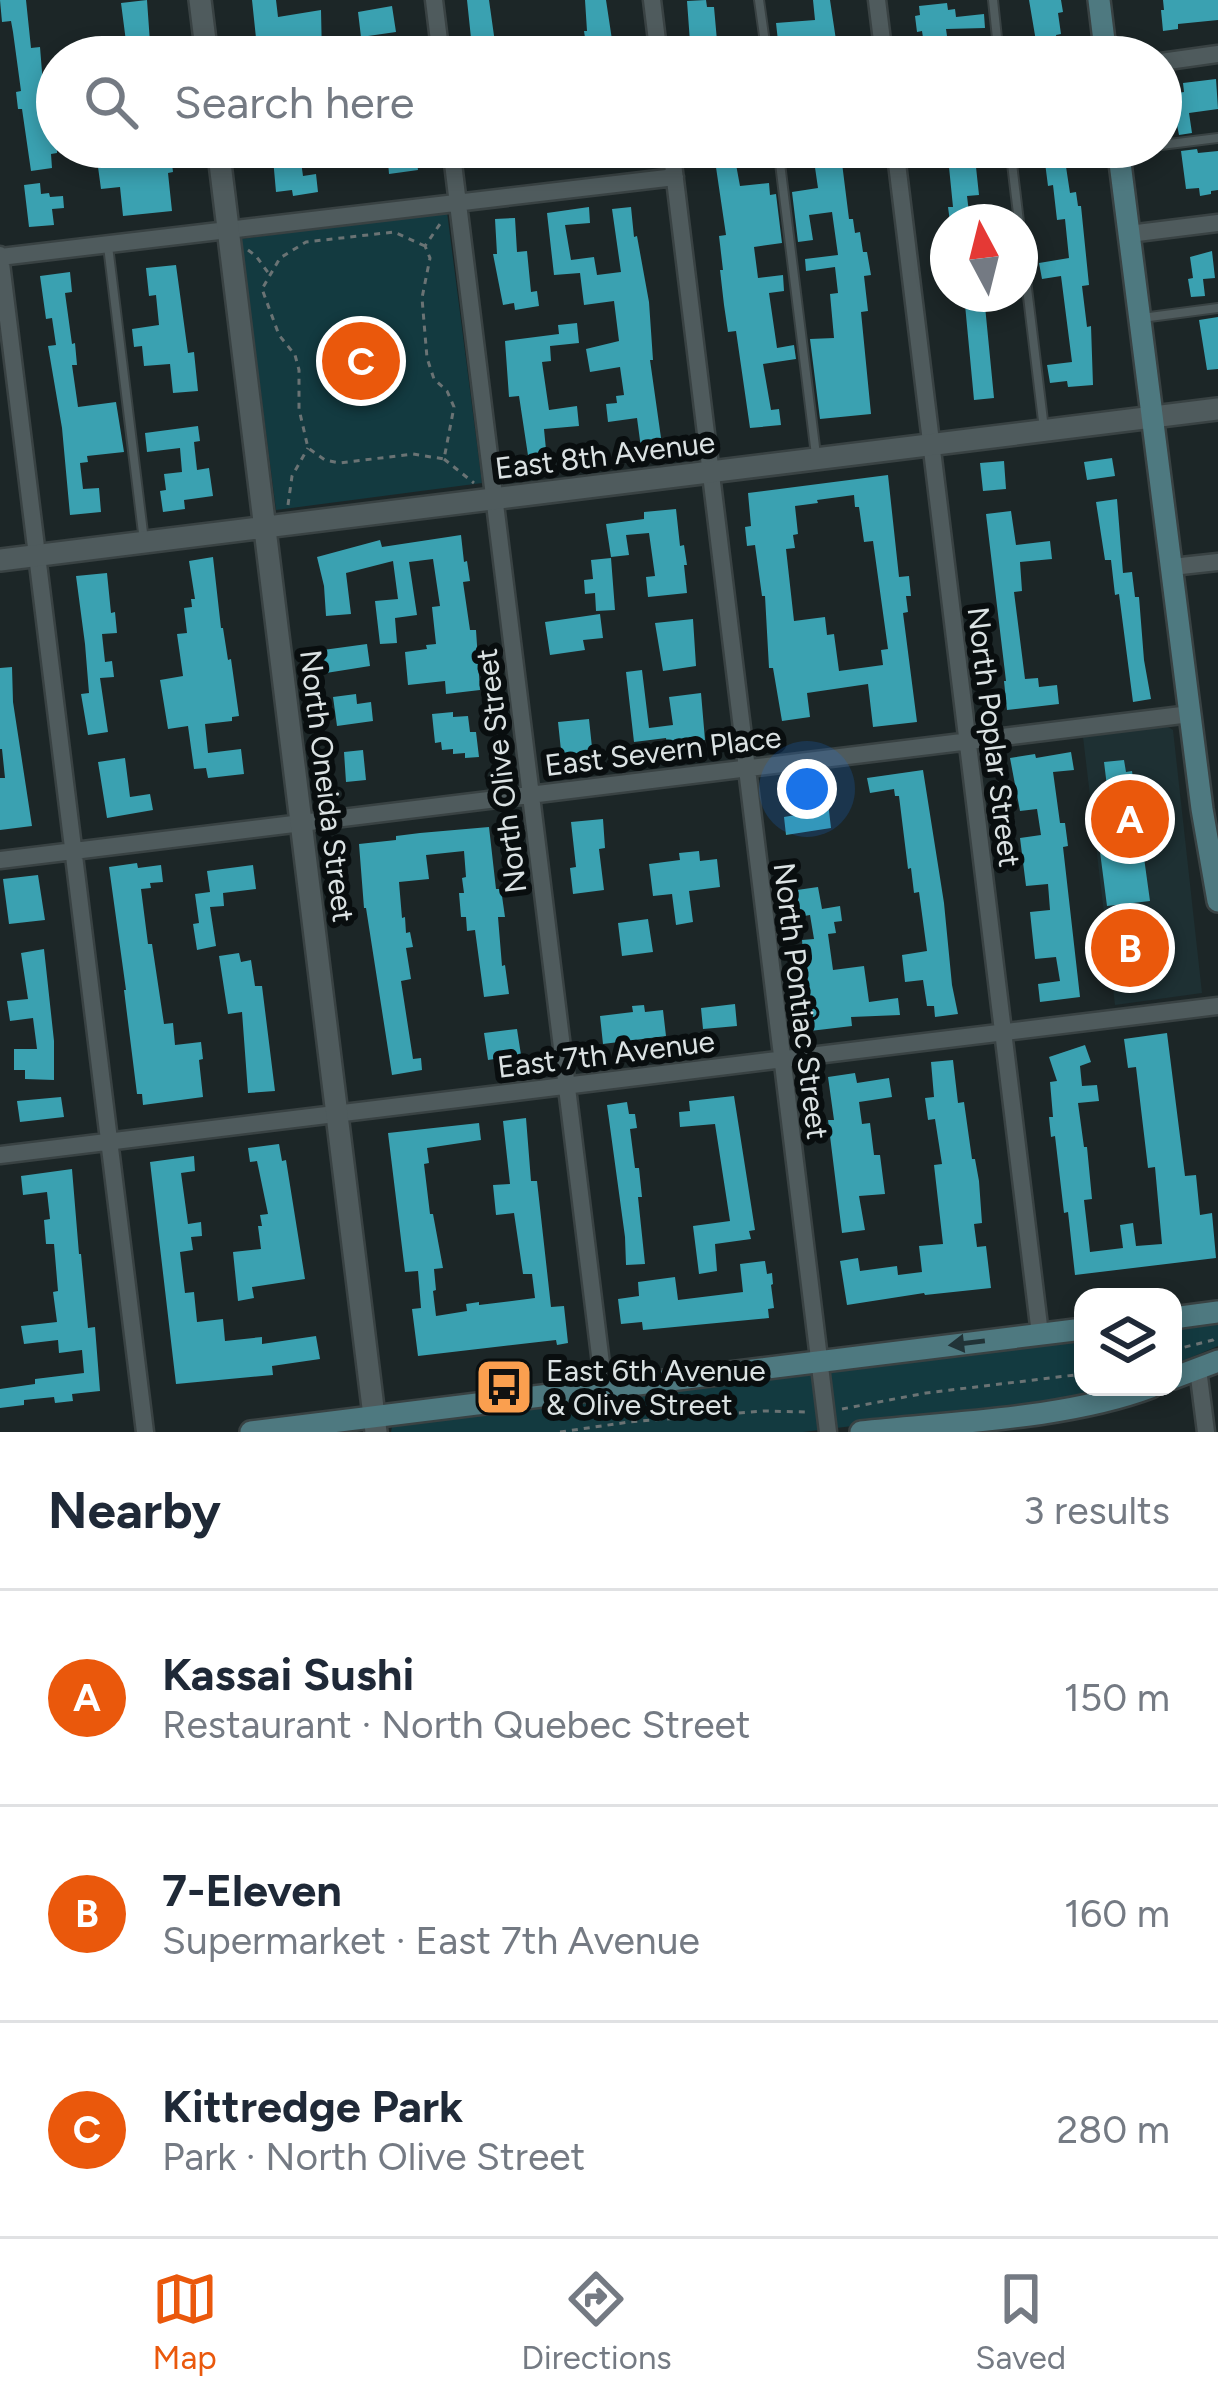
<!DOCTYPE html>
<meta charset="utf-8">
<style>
:root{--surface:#fff;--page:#f6f6f7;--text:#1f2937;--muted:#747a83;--line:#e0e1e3;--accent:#ea580c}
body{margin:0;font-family:Figtree,sans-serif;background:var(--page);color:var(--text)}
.controls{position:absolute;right:36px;bottom:36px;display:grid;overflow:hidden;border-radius:24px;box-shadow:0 6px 18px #0003}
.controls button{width:108px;height:108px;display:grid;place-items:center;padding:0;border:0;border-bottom:3px solid var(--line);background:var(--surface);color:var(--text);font:60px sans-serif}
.compass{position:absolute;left:930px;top:204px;width:108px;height:108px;border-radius:50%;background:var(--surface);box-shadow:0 6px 18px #0003;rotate:353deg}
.you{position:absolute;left:807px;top:789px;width:42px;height:42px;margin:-30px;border:9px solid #fff;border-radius:50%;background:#1a73e8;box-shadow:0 0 0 18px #1a73e833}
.badge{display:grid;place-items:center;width:78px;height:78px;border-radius:50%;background:var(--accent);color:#fff;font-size:39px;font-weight:700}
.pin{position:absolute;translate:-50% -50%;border:6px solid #fff;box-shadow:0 3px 12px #0006}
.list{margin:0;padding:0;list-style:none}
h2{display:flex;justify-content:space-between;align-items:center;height:156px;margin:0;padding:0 48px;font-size:51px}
h2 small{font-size:39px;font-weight:400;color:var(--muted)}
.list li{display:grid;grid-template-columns:78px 1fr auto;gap:36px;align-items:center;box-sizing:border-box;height:216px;padding:0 48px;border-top:3px solid var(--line)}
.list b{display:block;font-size:45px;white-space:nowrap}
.list p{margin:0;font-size:39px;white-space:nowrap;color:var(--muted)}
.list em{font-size:39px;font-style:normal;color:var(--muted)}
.icon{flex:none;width:66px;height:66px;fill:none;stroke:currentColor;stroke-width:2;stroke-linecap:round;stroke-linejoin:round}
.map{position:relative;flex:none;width:1218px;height:1432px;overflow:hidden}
.search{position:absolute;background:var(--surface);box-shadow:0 6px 18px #0003;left:36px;right:36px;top:36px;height:132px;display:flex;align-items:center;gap:30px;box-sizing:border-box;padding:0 42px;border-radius:66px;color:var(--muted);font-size:45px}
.sheet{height:804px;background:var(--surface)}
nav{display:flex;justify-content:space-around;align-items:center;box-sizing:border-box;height:168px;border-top:3px solid var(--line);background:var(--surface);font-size:33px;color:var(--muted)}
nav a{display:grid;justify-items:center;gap:6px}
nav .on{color:var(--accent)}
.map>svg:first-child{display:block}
</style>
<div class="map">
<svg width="1218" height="1432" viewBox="0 0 1218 1432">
<rect width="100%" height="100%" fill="#1c2627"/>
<path fill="#1e3033" d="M1165,725L1173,730L1202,993L1115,1005L1083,737Z"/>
<path fill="#133a40" d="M447,212L482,483L276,510L241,239Z
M1218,1324V1346L1173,1365V1330Z
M1077,1341H1083V1387H1108L1093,1397L803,1432H391L392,1427L397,1424Z"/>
<path fill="#3aa1b1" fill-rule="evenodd" d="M0,0H26L31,48L40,47L47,134L57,133V153L51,154L52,168L31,171L22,109H18L16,92L21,91L13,32L11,21L2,22Z
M147,0L151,57H128L121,3Z
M252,0H276L278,17L321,10L322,57H258Z
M467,0H489L497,57H473Z
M585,0H606L614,53L588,57L584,31H587Z
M706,0L707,7H714L718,52L691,56L687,1Z
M813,0H830L836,40L832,41L834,57H819L817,43L808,44L807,37L778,41L776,23L815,20Z
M1029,0H1061L1063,12L1058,13L1061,34L1056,35L1058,50L1038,53Z
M1163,0H1218V20L1178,24V29L1163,31L1161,10H1164Z
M947,3L948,10L955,9L956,17L984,14L985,28L946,29L950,57H930L929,51H925L922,31L917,32L915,16L920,15L919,6Z
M392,6L396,32L361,37L358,12Z
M1216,79L1218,109L1189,113L1192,133L1179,135L1171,94L1184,92L1183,83Z
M126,147H170L173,172L168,173L172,211L123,216L120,187L101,189L98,167L128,164Z
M272,147H299L303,176L316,174L318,192L293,196L292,190L276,192Z
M369,147H415L418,170L389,174L388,162L371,164Z
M713,147H738L740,158L735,159L740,186L769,183L770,195L776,194L782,243L754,247L758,278L783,275L784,291L769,293L777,348L794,345L796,359L763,364L771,410L779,409L781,425L750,428L736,331L728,332L724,305L720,270H723L719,236L726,235Z
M812,147H840L849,219H853L855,233L860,232L863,252H867L871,275L864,276L868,311L861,312L871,414L820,419L810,339L834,338L830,294L838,293L835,267L806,271L805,259L838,255L832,212L809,215L813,240L798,242L792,192L818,188Z
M947,147H964L965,152L994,148L997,164L976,167L979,195L967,196L970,221L950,222L948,207H953L949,167L945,168L942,150H947Z
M1043,147H1063L1070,193L1076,192L1078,206H1081L1089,285L1082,286L1087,327L1091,326L1093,385L1068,387L1067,381L1050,383L1047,365L1072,362L1061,276L1042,279L1039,263L1069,258L1065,219L1057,220L1053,185L1048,186Z
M1197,149L1198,153L1218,151V190L1211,191V194L1200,196L1199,188L1186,189L1181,151Z
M40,183L41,194L49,193L50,197L63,196L64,208L52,209L54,225L29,227L24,185Z
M589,207L590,223L565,225L571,260L594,257L597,275L621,272L612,209L631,207L634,237L637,236L649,302L653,360H650L662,445L641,448L637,418L608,422L606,404L617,403L616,396L624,395L620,367L590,372L586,349L619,341L614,301L584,305L580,273L554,275L547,213Z
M515,218L517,252L527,251L531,292L537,291L539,306L515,310L514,303L503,305L493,254H497L495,219Z
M1212,251L1215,278L1203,279L1205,296L1191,297L1188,279L1193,278L1190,257Z
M176,265L188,353L194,352L198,391L173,393L170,364L144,366L142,346L134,347L132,329L159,325L156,295L149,296L146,268Z
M70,272L72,292L65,293L72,344L75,343L77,365H72L78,407L116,402L124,452L87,456L88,462L80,463L83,489L99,488L101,512L70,515L62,428L48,346L56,345L52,318L46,319L40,276Z
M964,294H980L982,306H985L994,398L974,400Z
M1218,317V369L1207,370L1199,320Z
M577,323L579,343L550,346L551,361L542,362L549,410L577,406L579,426L544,429L547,460L529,462L519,396L509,397L505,341L559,334L558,325Z
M198,426L200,441L194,442L197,470L209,468L213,496L184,500L185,509L163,512L160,491L166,490L164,474L182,472L180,448L147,452L145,433Z
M1112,458L1115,476L1087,480L1084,462Z
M1004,461L1006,489L983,491L980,463Z
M888,475L899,577L909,576L911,596H906L908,612L903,613L917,722L873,727L868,684L807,693L810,717L782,721L773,668H769L765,596H762L755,545L747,546L745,527L751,526L748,493ZM854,495L855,507H859L864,542L873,541L888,649L881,650L883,665L839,671L834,634L827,635L825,617L794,621L786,549L795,548L793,535L798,534L795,506L818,503L817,500Z
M1117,499L1123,573L1132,572L1135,597H1139L1144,660L1151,699L1133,702L1119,594L1115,595L1111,560H1105L1096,502Z
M676,509L680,546L684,545L687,565H684L687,593L648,597L646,577L655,576L649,533L626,535L629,555L611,557L606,524L644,519V512Z
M1011,511L1016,545L1050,541L1052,559L1020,562L1022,591L1014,592L1025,679L1038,678L1039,687L1057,685L1059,704L1007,710L1004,681H1006L986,514Z
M461,535L464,562L467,561L470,581L463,582L470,630H476L480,690L446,694L445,681L408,685L405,652L427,649L426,645L436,644L432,607L440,606L433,559L409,562L417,615L395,618L397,643L380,644L375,601L398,599L393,561L346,573L351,614L326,616L324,586L317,557L380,540L382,547Z
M213,557L221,628H223L228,660L231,659L239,716L232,717V721L205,724L208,753L241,749L244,774L208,778L206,768L194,769L188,726L168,729L160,680L183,676L177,634L187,633L184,608L192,607L191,599H195L189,561Z
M611,558L615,610L596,611L595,593L585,594L584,580L593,579L591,560Z
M107,573L111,613L115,612L117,633L102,634L105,662L112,661L114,677L100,678L108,732L88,735L81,694L89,693L85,644L76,576Z
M600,614L603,638L583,640L585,650L550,655L545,622Z
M693,619L696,666L663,671L655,623Z
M367,644L370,666L326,673L323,650Z
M12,667L13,702L32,826L0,830V778H5L2,749H0V668Z
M642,670L649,728L673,725L669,697L701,693L705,740L667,746L666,738L634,742L626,672Z
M356,694L357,704L371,702L373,721L337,726L333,697Z
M453,712V717L468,716L470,732H476L479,757L465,758V753L453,754V749L442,750L441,742L435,743L432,714Z
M589,719L593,757L562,760L558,722Z
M363,750L366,780L346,782L344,752Z
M1071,752L1074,770L1053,772L1054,779L1060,823H1065L1068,846L1063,847L1080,997L1040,1002L1038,984L1060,981L1056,957L1035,959L1032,931L1030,912L1050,910L1048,884L1026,886L1020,838L1041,835L1037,809L1020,811L1010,758L1035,754L1036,758Z
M125,758L130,797L150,794L153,810L107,818L98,762Z
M1124,760L1126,772L1132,771L1150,901L1107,906L1095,813L1110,811L1104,762Z
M923,770L944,903L952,985L958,1014L935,1017L934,1006H927L923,980L905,982L902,955L927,951L919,892L914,893L911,868L908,869L899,796H895L894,789L870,793L867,778Z
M826,785L831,828L786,835L784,817L807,813L804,788Z
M603,819L605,848L599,849L604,890L573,894L570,868L576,867L571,822Z
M489,827L496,889H501L505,917H498L502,966L505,965L509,994L484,997L475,930L467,931L466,917H461L459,893H464L462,878L466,877L464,851L426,855L429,879L399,882L402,918L405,917L406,933L410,932L413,947L406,948L411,979L401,981L413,1059L421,1058L422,1070L392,1075L366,908H364L359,844L396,840V836L420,833Z
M699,851L700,861L717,859L720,887L689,891L693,922L676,925L672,894L653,896L649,864L680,860L679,853Z
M137,863L138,868L161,865L163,882L150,883L151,888L141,889L148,944H152L164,1024L173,1023L175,1045L201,1042L203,1059L199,1060L203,1097L143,1105L142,1094H137L124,990H126L109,867Z
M253,865L256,889L223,893L224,906L210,907L216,946L197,950L193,924L199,923L195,894L210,892L207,871Z
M38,875L45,920L9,924L3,879Z
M818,887L822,909L840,906L842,921L834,922L836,933L828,934L833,970L864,966L869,1002L898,998L900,1015L851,1017L852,1026L810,1031L802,940L814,939L810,915L787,919L785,905H791L790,891Z
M648,919L653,952L622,956L618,923Z
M1143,925L1148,968L1117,972L1112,929Z
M44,949L54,1041V1080L25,1079V1070H14V1049H37L33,1018L10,1021L7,1001L28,999L21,953Z
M239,953L241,962L251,960L255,986H262L275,1091L248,1093L242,1012L228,1014L219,956Z
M735,1004L737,1026L703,1029L701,1008Z
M644,1005L645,1012L663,1010L666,1036L603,1044L600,1016L633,1012L632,1006Z
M517,1029L521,1055L488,1060L484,1033Z
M1167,1033L1185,1176L1196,1175L1200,1215L1212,1213L1216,1258L1075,1275L1068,1212L1064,1213L1055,1136L1051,1137L1049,1117H1053L1050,1082L1057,1081L1049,1057L1085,1045L1091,1062L1080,1066L1082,1086L1097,1085L1099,1101L1078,1103L1084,1147H1087L1092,1199L1084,1200L1090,1252L1123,1248L1120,1225L1133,1223L1136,1246L1162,1244L1155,1167L1148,1168L1136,1067L1128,1068L1124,1039Z
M953,1060L958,1103L964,1102L972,1159H975L979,1181L982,1223L974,1224L977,1247L986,1246L991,1288L925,1295L924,1293L847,1305L840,1261L858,1258L860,1271L897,1266L898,1275L922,1272L919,1246L943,1244L934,1165L942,1164L935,1119L928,1120L925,1098L934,1097L931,1062Z
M855,1073L857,1083L889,1078L892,1097L859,1102L862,1124L870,1123L874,1155H880L885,1194L859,1196L865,1230L842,1233L828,1120H834L828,1077Z
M734,1096L755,1230L749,1231L751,1239L715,1244L717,1271L699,1274L693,1226L730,1221L715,1124L680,1127L679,1112L690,1111L689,1101Z
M61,1097L64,1117L20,1122L17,1101Z
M627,1102L629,1114H635L637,1128L630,1129L635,1168H639L642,1197H638L645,1264L626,1265L625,1237L607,1105Z
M526,1118L531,1181H537L551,1307L564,1306L568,1343L557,1345L556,1340L418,1356L412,1309L421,1308L418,1271L405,1272L388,1133L479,1123L481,1140L427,1148L429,1163L424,1164L430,1214H433L443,1268L434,1269L436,1290L433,1291L436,1316L467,1311L466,1304L479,1302V1305L535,1298L532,1274H523L514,1213L496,1215L493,1185L510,1184L503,1121Z
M279,1144L282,1161L286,1160L305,1279L252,1287L254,1298L238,1301L233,1252L261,1249L258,1226H262L260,1215L268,1214L257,1161L250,1162L248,1148Z
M194,1156L195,1171L181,1173L188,1224L201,1222L202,1236L191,1237L193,1250L180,1252L185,1293L194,1292L197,1322L223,1319L225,1341L262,1337V1344L316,1336L320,1359L272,1366L273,1375L176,1384L150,1162Z
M72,1169L79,1254H81L88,1328L95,1327L100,1391L72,1394L73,1401L55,1403L54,1397L24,1400V1405L0,1408V1389L35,1384V1379L84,1373L82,1350L59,1353L58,1340L24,1344L21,1326L57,1322L53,1292L58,1291L54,1244H46L44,1220L50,1219L47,1192L23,1195L21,1176Z
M765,1261L767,1274L772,1273L773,1284L771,1285L774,1308L768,1309L769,1318L643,1330L642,1322L621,1324L618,1299L639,1296L638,1282L675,1277L678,1300L743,1292L740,1264Z"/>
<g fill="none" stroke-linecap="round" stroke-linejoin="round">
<defs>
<path id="service" d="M759,0L767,57
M993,0L999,57
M1161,145L1218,138
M778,147L816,455
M1010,147L1019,222
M1119,151L1144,147
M1020,230L1044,429
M108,246L144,541
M1142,318L1218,308"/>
<path id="minor" d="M434,0L441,57
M652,0L659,57
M877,0L884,57
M1161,62L1218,54
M451,147L604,1388
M671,147L828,1432
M895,147L1040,1334
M1129,234L1218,223
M0,255L145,1432
M0,257L675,177
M1172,567L1218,562
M0,860L1190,714
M0,1155L1218,1006
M1198,1369L1206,1432"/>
<path id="tertiary" d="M200,0L207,57
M218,147L376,1432
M0,560L1218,409"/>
<path id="secondary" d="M1099,0L1106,57
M1118,147L1202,809L1218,901
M1173,1318L1218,1312
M1173,1378L1218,1361
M251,1432L1083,1329
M861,1432C952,1422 1066,1419 1151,1387"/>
</defs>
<use href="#service" stroke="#394243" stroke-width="12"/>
<use href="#minor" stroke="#394243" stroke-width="21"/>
<use href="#tertiary" stroke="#394243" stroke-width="26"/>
<use href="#secondary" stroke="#394243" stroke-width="26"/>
<path stroke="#6a7374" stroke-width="3" stroke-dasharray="6 6" stroke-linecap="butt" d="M425,246L394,232L306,242L280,258L262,289L279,335L295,355L299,370V409L308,448L325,460L340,463L413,454L444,459L454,407L447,391L434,379L427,358L422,298L430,258L425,246L442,221
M248,250L256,256L269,274
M444,459L474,483
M288,505L292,476L308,448
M1173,1350L1213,1340L1218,1336
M842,1409L926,1393L1083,1374
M560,1432L629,1422L764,1411L808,1412"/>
<use href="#service" stroke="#4f5b5d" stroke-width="8"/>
<use href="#minor" stroke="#4f5b5d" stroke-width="16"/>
<use href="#tertiary" stroke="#4f5b5d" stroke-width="21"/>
<use href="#secondary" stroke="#4e7980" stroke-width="21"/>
</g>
<defs><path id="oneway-solid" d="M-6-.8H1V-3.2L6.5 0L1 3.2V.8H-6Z" transform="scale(3)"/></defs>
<use fill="#213337" href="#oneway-solid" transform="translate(967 1343) rotate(173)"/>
<defs>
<symbol id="bus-square" viewBox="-11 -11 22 22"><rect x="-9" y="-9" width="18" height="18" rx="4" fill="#fa9f4f" stroke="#090e0f"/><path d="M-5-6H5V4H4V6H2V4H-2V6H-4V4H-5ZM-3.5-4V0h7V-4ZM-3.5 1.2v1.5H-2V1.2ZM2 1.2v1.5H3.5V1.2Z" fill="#111"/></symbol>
</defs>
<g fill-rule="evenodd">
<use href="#bus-square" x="471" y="1354" width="66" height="66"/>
</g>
<g text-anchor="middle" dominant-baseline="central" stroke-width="12" stroke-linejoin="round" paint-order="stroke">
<g font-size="30" fill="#dbe2e3" stroke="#090e0f">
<text transform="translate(605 455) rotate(-7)">East 8th Avenue</text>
<text transform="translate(994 737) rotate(83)">North Poplar Street</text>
<text transform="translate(663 751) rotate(-7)">East Severn Place</text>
<text transform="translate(501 771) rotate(-97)">North Olive Street</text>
<text transform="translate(327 786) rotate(83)">North Oneida Street</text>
<text transform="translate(801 1001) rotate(83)">North Pontiac Street</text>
<text transform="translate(606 1054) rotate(-7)">East 7th Avenue</text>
</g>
<g font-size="30" fill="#dbe2e3" stroke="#090e0f" text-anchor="start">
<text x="546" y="1370">East 6th Avenue<tspan x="546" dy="34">&amp; Olive Street</tspan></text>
</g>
</g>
</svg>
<div class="controls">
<button><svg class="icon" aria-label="layers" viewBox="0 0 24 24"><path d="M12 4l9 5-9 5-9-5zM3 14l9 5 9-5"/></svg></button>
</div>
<svg class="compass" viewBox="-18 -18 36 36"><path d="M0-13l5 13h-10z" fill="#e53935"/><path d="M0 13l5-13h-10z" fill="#747a83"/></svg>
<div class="you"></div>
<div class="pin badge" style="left:1130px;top:819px">A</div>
<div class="pin badge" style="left:1130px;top:948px">B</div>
<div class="pin badge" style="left:361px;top:361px">C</div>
<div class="search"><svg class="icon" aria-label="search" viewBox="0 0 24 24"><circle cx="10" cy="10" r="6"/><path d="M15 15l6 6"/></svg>Search here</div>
</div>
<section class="sheet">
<h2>Nearby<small>3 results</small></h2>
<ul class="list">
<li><span class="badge">A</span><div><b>Kassai Sushi</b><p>Restaurant · North Quebec Street</p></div><em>150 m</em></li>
<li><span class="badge">B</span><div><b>7-Eleven</b><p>Supermarket · East 7th Avenue</p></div><em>160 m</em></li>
<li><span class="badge">C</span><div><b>Kittredge Park</b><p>Park · North Olive Street</p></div><em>280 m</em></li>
</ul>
</section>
<nav>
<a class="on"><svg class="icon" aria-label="map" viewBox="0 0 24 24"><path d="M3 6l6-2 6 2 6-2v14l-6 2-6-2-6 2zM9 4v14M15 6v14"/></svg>Map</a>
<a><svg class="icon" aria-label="directions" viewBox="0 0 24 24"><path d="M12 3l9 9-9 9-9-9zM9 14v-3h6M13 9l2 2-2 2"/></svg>Directions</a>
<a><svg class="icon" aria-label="saved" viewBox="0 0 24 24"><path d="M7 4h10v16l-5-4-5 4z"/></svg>Saved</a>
</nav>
